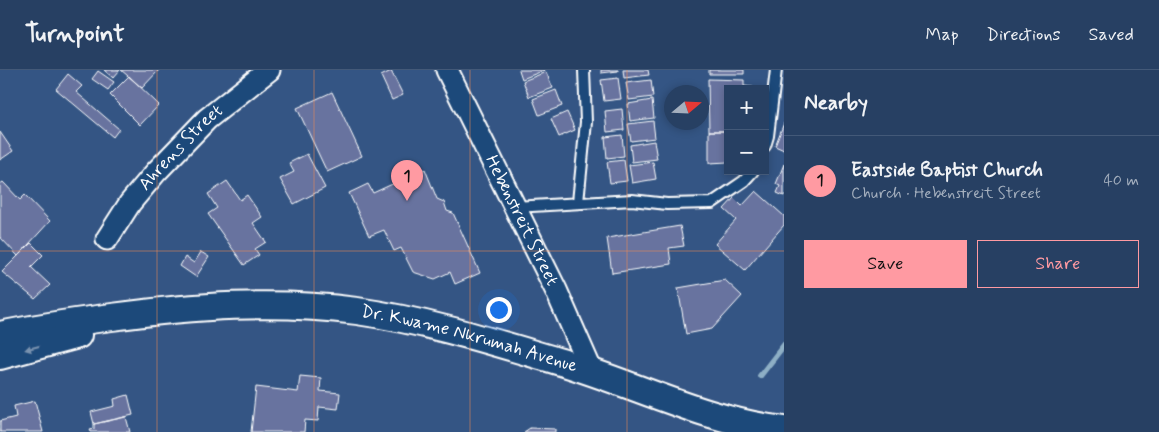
<!DOCTYPE html>
<meta charset="utf-8">
<style>
:root{--surface:#274063;--page:#2f4769;--text:#f1f3f6;--muted:#a4afbe;--line:#435978;--accent:#ff9aa2}
body{margin:0;font-family:Mynerve,sans-serif;background:var(--page);color:var(--text)}
.controls{position:absolute;right:15px;top:15px;display:grid;overflow:hidden;border-radius:0px;box-shadow:0 2px 8px #0003}
.controls button{width:45px;height:45px;display:grid;place-items:center;padding:0;border:0;border-bottom:1px solid var(--line);background:var(--surface);color:var(--text);font:25px sans-serif}
.compass{position:absolute;left:664px;top:15px;width:45px;height:45px;border-radius:50%;background:var(--surface);box-shadow:0 2px 8px #0003;rotate:71deg}
.you{position:absolute;left:498px;top:239px;width:18px;height:18px;margin:-12px;border:4px solid #fff;border-radius:50%;background:#1a73e8;box-shadow:0 0 0 8px #1a73e833}
.badge{display:grid;place-items:center;width:32px;height:32px;border-radius:50%;background:var(--accent);color:#111;font-size:16px;font-weight:700}
.pin{position:absolute;translate:-50% -41px;filter:drop-shadow(0 1px 2px #0008)}
.pin::after{content:'';position:absolute;top:26px;width:18px;height:15px;background:inherit;clip-path:polygon(0 0,100% 0,50% 100%)}
.list{margin:0;padding:0;list-style:none}
h2{display:flex;justify-content:space-between;align-items:center;height:65px;margin:0;padding:0 20px;font-size:21px}
h2 small{font-size:16px;font-weight:400;color:var(--muted)}
.list li{display:grid;grid-template-columns:32px 1fr auto;gap:15px;align-items:center;box-sizing:border-box;height:90px;padding:0 20px;border-top:1px solid var(--line)}
.list b{display:block;font-size:19px;white-space:nowrap}
.list p{margin:0;font-size:16px;white-space:nowrap;color:var(--muted)}
.list em{font-size:16px;font-style:normal;color:var(--muted)}
.actions{display:flex;gap:10px;padding:15px 20px}
.actions a{flex:1;padding:11px 0;border:1px solid var(--accent);border-radius:0px;text-align:center;font-size:18px;color:var(--accent)}
.actions .main{background:var(--accent);color:#111}
.map{position:relative;flex:none;width:784px;height:362px;overflow:hidden}
header{display:flex;align-items:center;gap:30px;box-sizing:border-box;height:70px;padding:0 25px;background:var(--surface);border-bottom:1px solid var(--line)}
header strong{font-size:24px}
nav{display:flex;gap:28px;margin-inline-start:auto;font-size:18px}
main{display:flex}
aside{flex:1;background:var(--surface)}
.map>svg:first-child{display:block}
</style>
<header>
<strong>Turnpoint</strong>
<nav><a>Map</a><a>Directions</a><a>Saved</a></nav>
</header>
<main>
<div class="map">
<svg width="784" height="362" viewBox="0 0 784 362">
<rect width="100%" height="100%" fill="#345584"/>
<filter id="ink" filterUnits="userSpaceOnUse"><feTurbulence type="fractalNoise" baseFrequency=".02" numOctaves="2"/><feDisplacementMap in="SourceGraphic" scale="10" xChannelSelector="R" yChannelSelector="G"/><feConvolveMatrix kernelMatrix="1 2 1 2 8 2 1 2 1" color-interpolation-filters="sRGB"/></filter>
<g filter="url(#ink)">
<g fill="none" stroke-linecap="round" stroke-linejoin="round">
<path stroke="#8eafc5" stroke-width="6" d="M760,306L784,275"/>
</g>
<path fill="#67739f" stroke="#fff" d="M104,0H120L113,8Z
M121,0H159L142,18Z
M519,0H545L522,9Z
M601,0H618V1L601,3Z
M623,0H648L649,5L624,8Z
M709,0H744V4H709Z
M98,1L114,12L108,20L92,9Z
M391,1L403,25L392,30L381,6Z
M546,2L553,18L529,27L523,11Z
M68,4L82,16L76,22L119,59L113,67L56,19Z
M129,6L159,35L140,55L110,25Z
M618,8L621,29L604,31L601,10Z
M708,9L744,10V16L753,17V19H728V61H709Z
M651,10L653,27L629,30L626,13Z
M556,20L562,36L539,45L533,29Z
M332,22L362,86L327,102L297,38Z
M652,30L654,48L630,51L628,34Z
M622,39L624,60L607,62L605,41Z
M567,42L575,60L559,67L551,49Z
M653,51L655,68L631,71L628,54Z
M784,53V80L775,76Z
M709,61H728V92L709,93Z
M0,62L13,81L0,90Z
M622,65L624,86L607,88L605,67Z
M654,71L657,89L632,92L630,75Z
M307,84L325,118L294,134L280,109L294,102L289,93Z
M624,90L627,111L610,113L607,92Z
M653,92L656,109L632,113L629,95Z
M784,94V126L777,123L780,116L776,114Z
M425,99L437,129L444,132L447,141L453,143L480,203L455,214L450,202L435,209L413,202L401,178L394,181L384,160L369,166L349,123L368,114L373,123Z
M227,111L240,130L247,125L262,147L253,153L266,172L255,179L259,185L244,195L208,144L217,138L208,124Z
M3,112L20,130L25,125L50,151L18,186L0,167V114Z
M756,121L784,146V155L745,200L715,174L736,150L724,139L734,128L742,136Z
M680,156L684,176L669,178L671,194L612,203L607,168Z
M31,173L43,185L31,197L50,215L35,229L2,202Z
M201,182L209,187L196,207L180,196L185,187L194,193Z
M725,210L742,226L712,259L686,264L678,218Z
M300,306L321,308L320,321L340,323L338,339L319,337L318,351L305,350L304,362H251L256,317L298,322Z
M128,325L133,345L94,354L91,342L115,336L114,329Z
M35,331L43,362H0V351L16,347L14,336Z
M126,347L130,362H91L90,360L94,359V354Z
M530,358L555,359V362H524Z"/>
<g fill="none" stroke-linecap="round" stroke-linejoin="round">
<defs>
<path id="service" d="M765,76L768,66L776,0
M578,132L586,52L584,0
M515,137L632,130L667,134L712,133L744,111L753,101"/>
<g id="minor">
<path id="s1" d="M447,0L556,220L592,302"/>
<path id="s2" d="M107,169L130,133L156,102L207,49L269,0"/>
</g>
<g id="tertiary">
<path id="s3" d="M0,265C37,257 74,252 112,247C193,236 275,230 357,241C427,251 493,272 561,292C635,314 706,351 784,360"/>
<path d="M0,286L78,265"/>
</g>
</defs>
<use href="#service" stroke="#fff" stroke-width="14"/>
<use href="#minor" stroke="#fff" stroke-width="25"/>
<use href="#tertiary" stroke="#fff" stroke-width="30"/>
<use href="#service" stroke="#1f4a7a" stroke-width="10"/>
<use href="#minor" stroke="#1f4a7a" stroke-width="21"/>
<use href="#tertiary" stroke="#1f4a7a" stroke-width="26"/>
</g>
<defs><path id="oneway-solid" d="M-6-.8H1V-3.2L6.5 0L1 3.2V.8H-6Z" transform="scale(1.25)"/></defs>
<use fill="#7992af" href="#oneway-solid" transform="translate(32 278) rotate(165)"/>
</g>
<path fill="none" stroke="#ef8b55" stroke-width="1" stroke-opacity="0.55" d="M157,0V362M314,0V362M470,0V362M627,0V362M0,181H784"/>
<g text-anchor="middle" dominant-baseline="central" stroke-width="4" stroke-linejoin="round" paint-order="stroke">
<g font-size="18" fill="#fff" stroke="#1f4a7a">
<text stroke="none"><textPath href="#s2" startOffset="118">Ahrens Street</textPath></text>
<text stroke="none"><textPath href="#s1" startOffset="168">Hebenstreit Street</textPath></text>
<text stroke="none"><textPath href="#s3" startOffset="475">Dr. Kwame Nkrumah Avenue</textPath></text>
</g>
</g>
</svg>
<div class="controls">
<button>+</button>
<button>−</button>
</div>
<svg class="compass" viewBox="-18 -18 36 36"><path d="M0-13l5 13h-10z" fill="#e53935"/><path d="M0 13l5-13h-10z" fill="#a4afbe"/></svg>
<div class="you"></div>
<div class="pin badge" style="left:407px;top:131px">1</div>
</div>
<aside>
<h2>Nearby<small></small></h2>
<ul class="list">
<li><span class="badge">1</span><div><b>Eastside Baptist Church</b><p>Church · Hebenstreit Street</p></div><em>40 m</em></li>
</ul>
<div class="actions"><a class="main">Save</a><a>Share</a></div>
</aside>
</main>
